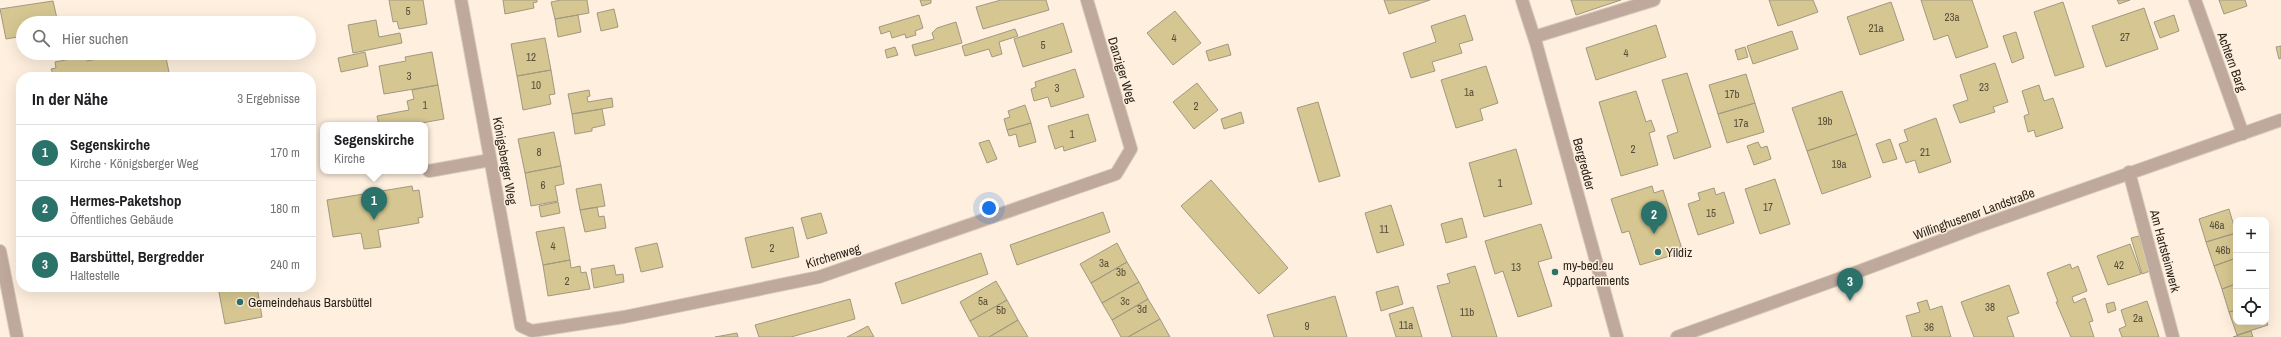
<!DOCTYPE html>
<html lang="de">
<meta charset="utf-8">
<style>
:root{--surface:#fff;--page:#f2f2f2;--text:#202124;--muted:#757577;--line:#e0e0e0;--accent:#2a726a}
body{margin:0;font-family:"Archivo Narrow",sans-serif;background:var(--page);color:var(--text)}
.controls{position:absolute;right:12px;bottom:12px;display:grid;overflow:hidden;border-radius:8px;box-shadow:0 4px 16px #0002}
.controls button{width:36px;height:36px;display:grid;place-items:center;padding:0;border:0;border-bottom:1px solid var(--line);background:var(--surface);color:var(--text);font:20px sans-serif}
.you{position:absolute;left:989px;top:208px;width:14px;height:14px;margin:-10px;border:3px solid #fff;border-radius:50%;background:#1a73e8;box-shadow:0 0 0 6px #1a73e833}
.badge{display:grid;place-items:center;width:26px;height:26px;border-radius:50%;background:var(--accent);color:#fff;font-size:13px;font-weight:700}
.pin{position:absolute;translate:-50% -33px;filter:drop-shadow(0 1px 2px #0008)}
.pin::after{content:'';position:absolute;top:21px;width:14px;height:12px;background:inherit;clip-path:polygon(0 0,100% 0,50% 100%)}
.popup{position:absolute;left:320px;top:122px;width:108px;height:52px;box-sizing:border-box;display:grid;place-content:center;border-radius:8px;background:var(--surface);filter:drop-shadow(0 1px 3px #0005);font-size:13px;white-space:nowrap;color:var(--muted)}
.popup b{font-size:15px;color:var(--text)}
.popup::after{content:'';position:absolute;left:50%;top:100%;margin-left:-8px;border:8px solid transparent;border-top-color:var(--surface)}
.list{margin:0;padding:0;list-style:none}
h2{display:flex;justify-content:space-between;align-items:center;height:52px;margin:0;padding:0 16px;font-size:17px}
h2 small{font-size:13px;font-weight:400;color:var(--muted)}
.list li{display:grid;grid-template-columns:26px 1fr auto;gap:12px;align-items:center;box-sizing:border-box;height:56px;padding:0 16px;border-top:1px solid var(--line)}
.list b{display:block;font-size:15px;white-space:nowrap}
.list p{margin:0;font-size:13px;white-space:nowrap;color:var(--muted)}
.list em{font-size:13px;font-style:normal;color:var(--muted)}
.icon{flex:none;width:22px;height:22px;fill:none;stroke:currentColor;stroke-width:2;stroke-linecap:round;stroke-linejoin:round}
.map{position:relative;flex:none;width:2281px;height:337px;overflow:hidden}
.search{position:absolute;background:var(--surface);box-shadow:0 4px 16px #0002;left:16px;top:16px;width:300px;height:44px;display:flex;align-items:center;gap:10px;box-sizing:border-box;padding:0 14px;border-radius:22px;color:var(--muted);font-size:15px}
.panel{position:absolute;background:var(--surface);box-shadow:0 4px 16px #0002;left:16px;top:72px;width:300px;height:220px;border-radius:16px}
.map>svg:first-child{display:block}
</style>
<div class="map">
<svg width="2281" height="337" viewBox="0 0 2281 337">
<rect width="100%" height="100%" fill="#feefde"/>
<path fill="#d6c691" stroke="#a09981" d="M389,0H423L427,24L399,29L397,21L393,22Z
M503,0H537V2L533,3L534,8L505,14Z
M561,0H587L589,13L555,19L551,2Z
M920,0H931V3L922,6Z
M1001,0H1046L1049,10L983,29L976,7Z
M1384,0H1430L1389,14Z
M1571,0H1621L1576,15Z
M1769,0H1813L1818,12L1778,26Z
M1921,0H1972L1988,47L1956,58L1948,35L1934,40Z
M2117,0H2130L2119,4Z
M2219,0H2245L2247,6L2224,14Z
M53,1L58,23H23V36L6,39L0,9Z
M1891,2L1904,40L1860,55L1847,17Z
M2063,2L2084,67L2055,76L2034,12Z
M2144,8L2158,49L2106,67L2092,26Z
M614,9L618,27L601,31L597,13Z
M1175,11L1201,43L1173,65L1147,33Z
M578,15L581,32L558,37L555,19Z
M919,15L923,28L915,31L916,35L906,38L905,34L892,38L890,31L881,34L879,27Z
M1465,15L1473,40L1459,44L1462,53L1432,62L1435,71L1411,78L1403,53L1436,42L1431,26Z
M2174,15L2179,31L2160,38L2154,22Z
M376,20L379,37L400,33L402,43L353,53L348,25Z
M956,22L962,43L915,56L912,45L934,39L932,33L937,28Z
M1063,23L1072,52L1023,67L1014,39Z
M1656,25L1666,57L1596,80L1586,48Z
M1015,29L1018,36L999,42L1002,54L992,57L989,49L965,56L962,46Z
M1792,31L1798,49L1753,64L1747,46Z
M2016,32L2024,58L2012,63L2003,36Z
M545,38L551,70L517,76L511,44Z
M1228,44L1231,55L1209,61L1206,51Z
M2281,46V58L2279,59L2276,47Z
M895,47L898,55L887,58L885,50Z
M1745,47L1748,57L1738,60L1735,50Z
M365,52L368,66L341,72L338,58Z
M432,52L438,85L384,94L379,66L406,61L405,57Z
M126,53H165L170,77H37L53,74L51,69L56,68L55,62L86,56L87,61Z
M1995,63L2008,102L1993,107L1995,112L1960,123L1953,105L1968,100L1960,75Z
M1486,66L1498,103L1480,109L1483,120L1456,128L1441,80Z
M1075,69L1084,97L1051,107L1048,97L1034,101L1031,89L1036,87L1035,82Z
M551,70L555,94L549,95L551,104L523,110L517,76Z
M1687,73L1711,147L1674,159L1667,136L1678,132L1662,80Z
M1746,74L1755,103L1718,114L1709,85Z
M1197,83L1218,110L1194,129L1173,102Z
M438,85L444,119L410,125H379L377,116L409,110L407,101L414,99L412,90Z
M2039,85L2044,101L2053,98L2063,128L2036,137L2034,130L2028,132L2024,116L2029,114L2022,91Z
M589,90L590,96L587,97L588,102L612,98L613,107L572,114L568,94Z
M1636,91L1646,122L1651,120L1655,131L1649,133L1658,165L1621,176L1599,102Z
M1842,91L1857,134L1807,151L1792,108Z
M1318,102L1340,176L1319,182L1297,108Z
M1755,103L1764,132L1727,143L1718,114Z
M1025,105L1031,123L1007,130L1004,119L1010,117L1008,111Z
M602,109L605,125L592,128V131L575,134L572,114Z
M1241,112L1244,123L1224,129L1221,119Z
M1088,114L1096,141L1064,151L1063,146L1055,149L1048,126Z
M1936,118L1951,162L1919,173L1915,160L1906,163L1899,144L1908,141L1904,130Z
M1031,123L1036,142L1019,147L1016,134L1009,136L1007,130Z
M554,132L561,166L525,173L518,139Z
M1857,134L1871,177L1822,194L1807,151Z
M1890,139L1897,159L1883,163L1876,144Z
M989,140L997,159L987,163L979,143Z
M1758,142L1761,148L1767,146L1771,159L1754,165L1747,146Z
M1516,149L1532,204L1484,217L1469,163Z
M561,166L564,184L555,186L558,201L531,206L525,173Z
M1775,179L1790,224L1760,234L1745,189Z
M1211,180L1288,268L1259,294L1181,206Z
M601,184L605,206L580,210L576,189Z
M412,186L413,191L419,190L423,217L418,218L419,223L378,230L381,247L364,249L361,233L333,237L327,200Z
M1652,186L1654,193L1663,190L1683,252L1640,265L1629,231L1622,233L1611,199Z
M1714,188L1716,195L1724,192L1734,223L1698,235L1688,204L1700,200L1698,193Z
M558,202L560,213L541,217L539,206Z
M1391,205L1404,245L1377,253L1365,213Z
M597,207L599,217L604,216L606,228L585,232L580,210Z
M2229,209L2236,233L2206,242L2199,219Z
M1103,212L1110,232L1017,265L1010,245Z
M821,213L827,233L807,239L801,218Z
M1462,218L1467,237L1446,243L1441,224Z
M1541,224L1552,258L1538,262L1552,306L1518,317L1503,271L1495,274L1485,241Z
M564,227L570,260L543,265L536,232Z
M793,227L799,257L752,268L745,238Z
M2236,233V258L2214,266L2206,242Z
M2139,236L2150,271L2142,274L2131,238Z
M657,243L663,267L641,272L635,248Z
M1117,243L1127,262L1091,283L1080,264Z
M2130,244L2141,274L2108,285L2097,256Z
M981,253L988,274L902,304L895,283Z
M2236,258V284L2222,289L2214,266Z
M570,260L571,268L580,266L581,273L586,272L590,289L548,296L543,265Z
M1127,262L1139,282L1102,303L1091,283Z
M2070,264L2072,269L2078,266L2087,291L2072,297L2074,303L2085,298L2093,321L2089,322L2094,337H2071L2056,302H2058L2047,273Z
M614,265L616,275L623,274L624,282L594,288L591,269Z
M1475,266L1497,337H1452L1437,286L1450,283L1447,274Z
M996,281L1007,300L970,321L960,302Z
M1139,282L1148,299L1112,320L1102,303Z
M2236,284V310L2229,312L2222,289Z
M2009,285L2019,313L2007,317L2014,337H1974L1961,302Z
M1398,286L1403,304L1381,311L1376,292Z
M218,287H257L262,317L225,324Z
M1335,296L1347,337H1274L1267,315Z
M850,299L855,319L791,337H759L755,325Z
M1148,299L1160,319L1128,337H1121L1112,320Z
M1007,300L1018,320L989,337H979L970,321Z
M1927,300L1930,310L1942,306L1951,337H1912L1906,316L1920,312L1917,303Z
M2147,301L2159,337H2122L2119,329L2126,326L2121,310Z
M2114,302L2116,310L2108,313L2106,304Z
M1413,307L1422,337H1396L1389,314Z
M2236,310V322H2266V320L2268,325L2237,335L2229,312Z
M1160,319L1170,337H1128Z
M1018,320L1028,337H989Z
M868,326L874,337H847Z
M2251,331L2253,337H2233Z
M737,333L738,337H715Z"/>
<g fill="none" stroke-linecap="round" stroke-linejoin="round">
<defs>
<path id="minor" d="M461,0L521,326L532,331L624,317L819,277L1116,174L1131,149L1087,0
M1522,0L1536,43L1617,337
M2195,0L2243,134
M1534,37L1654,0
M429,171L490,160
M2129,172L2173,337
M0,251L17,337
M1677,337L1841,278L1977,227L2281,120"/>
</defs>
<use href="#minor" stroke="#d8cbbb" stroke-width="14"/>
<use href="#minor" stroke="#bfa89c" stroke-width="12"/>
</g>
<g fill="#2a726a" stroke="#feefde" stroke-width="1.5">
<circle cx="1658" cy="252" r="4"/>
<circle cx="1555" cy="272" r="4"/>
<circle cx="240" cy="302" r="4"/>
</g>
<g text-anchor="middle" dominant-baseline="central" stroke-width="3" stroke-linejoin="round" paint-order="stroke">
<g font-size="11" fill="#564d3a">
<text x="408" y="11">5</text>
<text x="1952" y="17">23a</text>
<text x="1876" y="28">21a</text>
<text x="2125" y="37">27</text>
<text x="1174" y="38">4</text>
<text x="1043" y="45">5</text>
<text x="1626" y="53">4</text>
<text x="531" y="57">12</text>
<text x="409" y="76">3</text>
<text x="536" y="85">10</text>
<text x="1984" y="87">23</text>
<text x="1057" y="88">3</text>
<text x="1469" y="92">1a</text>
<text x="1732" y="94">17b</text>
<text x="425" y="105">1</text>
<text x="1196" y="106">2</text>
<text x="1825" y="121">19b</text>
<text x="1741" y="123">17a</text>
<text x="1072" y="134">1</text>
<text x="1633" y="149">2</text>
<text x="539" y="152">8</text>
<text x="1925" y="152">21</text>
<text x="1839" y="164">19a</text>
<text x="1500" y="183">1</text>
<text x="543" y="185">6</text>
<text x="1768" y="207">17</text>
<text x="1711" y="213">15</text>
<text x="2217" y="225">46a</text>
<text x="1384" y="229">11</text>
<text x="553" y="246">4</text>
<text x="772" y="248">2</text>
<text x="2223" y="250">46b</text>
<text x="1104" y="263">3a</text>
<text x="2119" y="265">42</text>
<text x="1516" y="267">13</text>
<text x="1121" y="272">3b</text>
<text x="567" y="281">2</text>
<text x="983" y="301">5a</text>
<text x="1125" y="301">3c</text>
<text x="1990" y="307">38</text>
<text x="1142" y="309">3d</text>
<text x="1001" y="310">5b</text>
<text x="1467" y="312">11b</text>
<text x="2138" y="318">2a</text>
<text x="1406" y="325">11a</text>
<text x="1307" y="326">9</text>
<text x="1929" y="327">36</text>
</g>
<g font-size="13" fill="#2c251d" stroke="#feefde">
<text transform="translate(2232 62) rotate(70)">Achtern Barg</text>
<text transform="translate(1122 70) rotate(73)">Danziger Weg</text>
<text transform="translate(505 161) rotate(80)">Königsberger Weg</text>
<text transform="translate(1584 164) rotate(75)">Bergredder</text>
<text transform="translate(1974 214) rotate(-20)">Willinghusener Landstraße</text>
<text transform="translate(2165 251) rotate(75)">Am Hartsteinwerk</text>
<text transform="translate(833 256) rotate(-17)">Kirchenweg</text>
</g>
<g font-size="13" fill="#2c251d" stroke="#feefde" text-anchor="start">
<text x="1666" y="252">Yildiz</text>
<text x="1563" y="265">my-bed.eu<tspan x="1563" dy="15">Appartements</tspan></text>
<text x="248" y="302">Gemeindehaus Barsbüttel</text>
</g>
</g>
</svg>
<div class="controls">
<button>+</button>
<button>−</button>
<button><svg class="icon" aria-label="locate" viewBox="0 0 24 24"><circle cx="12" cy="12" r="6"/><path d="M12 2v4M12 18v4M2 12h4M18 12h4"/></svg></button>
</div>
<div class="you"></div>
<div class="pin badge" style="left:374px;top:220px">1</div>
<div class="popup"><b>Segenskirche</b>Kirche</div>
<div class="pin badge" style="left:1654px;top:234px">2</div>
<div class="pin badge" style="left:1850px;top:301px">3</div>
<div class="search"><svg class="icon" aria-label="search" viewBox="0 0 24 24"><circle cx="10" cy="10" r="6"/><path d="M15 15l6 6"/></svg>Hier suchen</div>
<section class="panel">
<h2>In der Nähe<small>3 Ergebnisse</small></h2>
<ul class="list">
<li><span class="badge">1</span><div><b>Segenskirche</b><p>Kirche · Königsberger Weg</p></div><em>170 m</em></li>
<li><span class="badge">2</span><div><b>Hermes-Paketshop</b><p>Öffentliches Gebäude</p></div><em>180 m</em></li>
<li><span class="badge">3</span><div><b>Barsbüttel, Bergredder</b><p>Haltestelle</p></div><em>240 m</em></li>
</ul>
</section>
</div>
